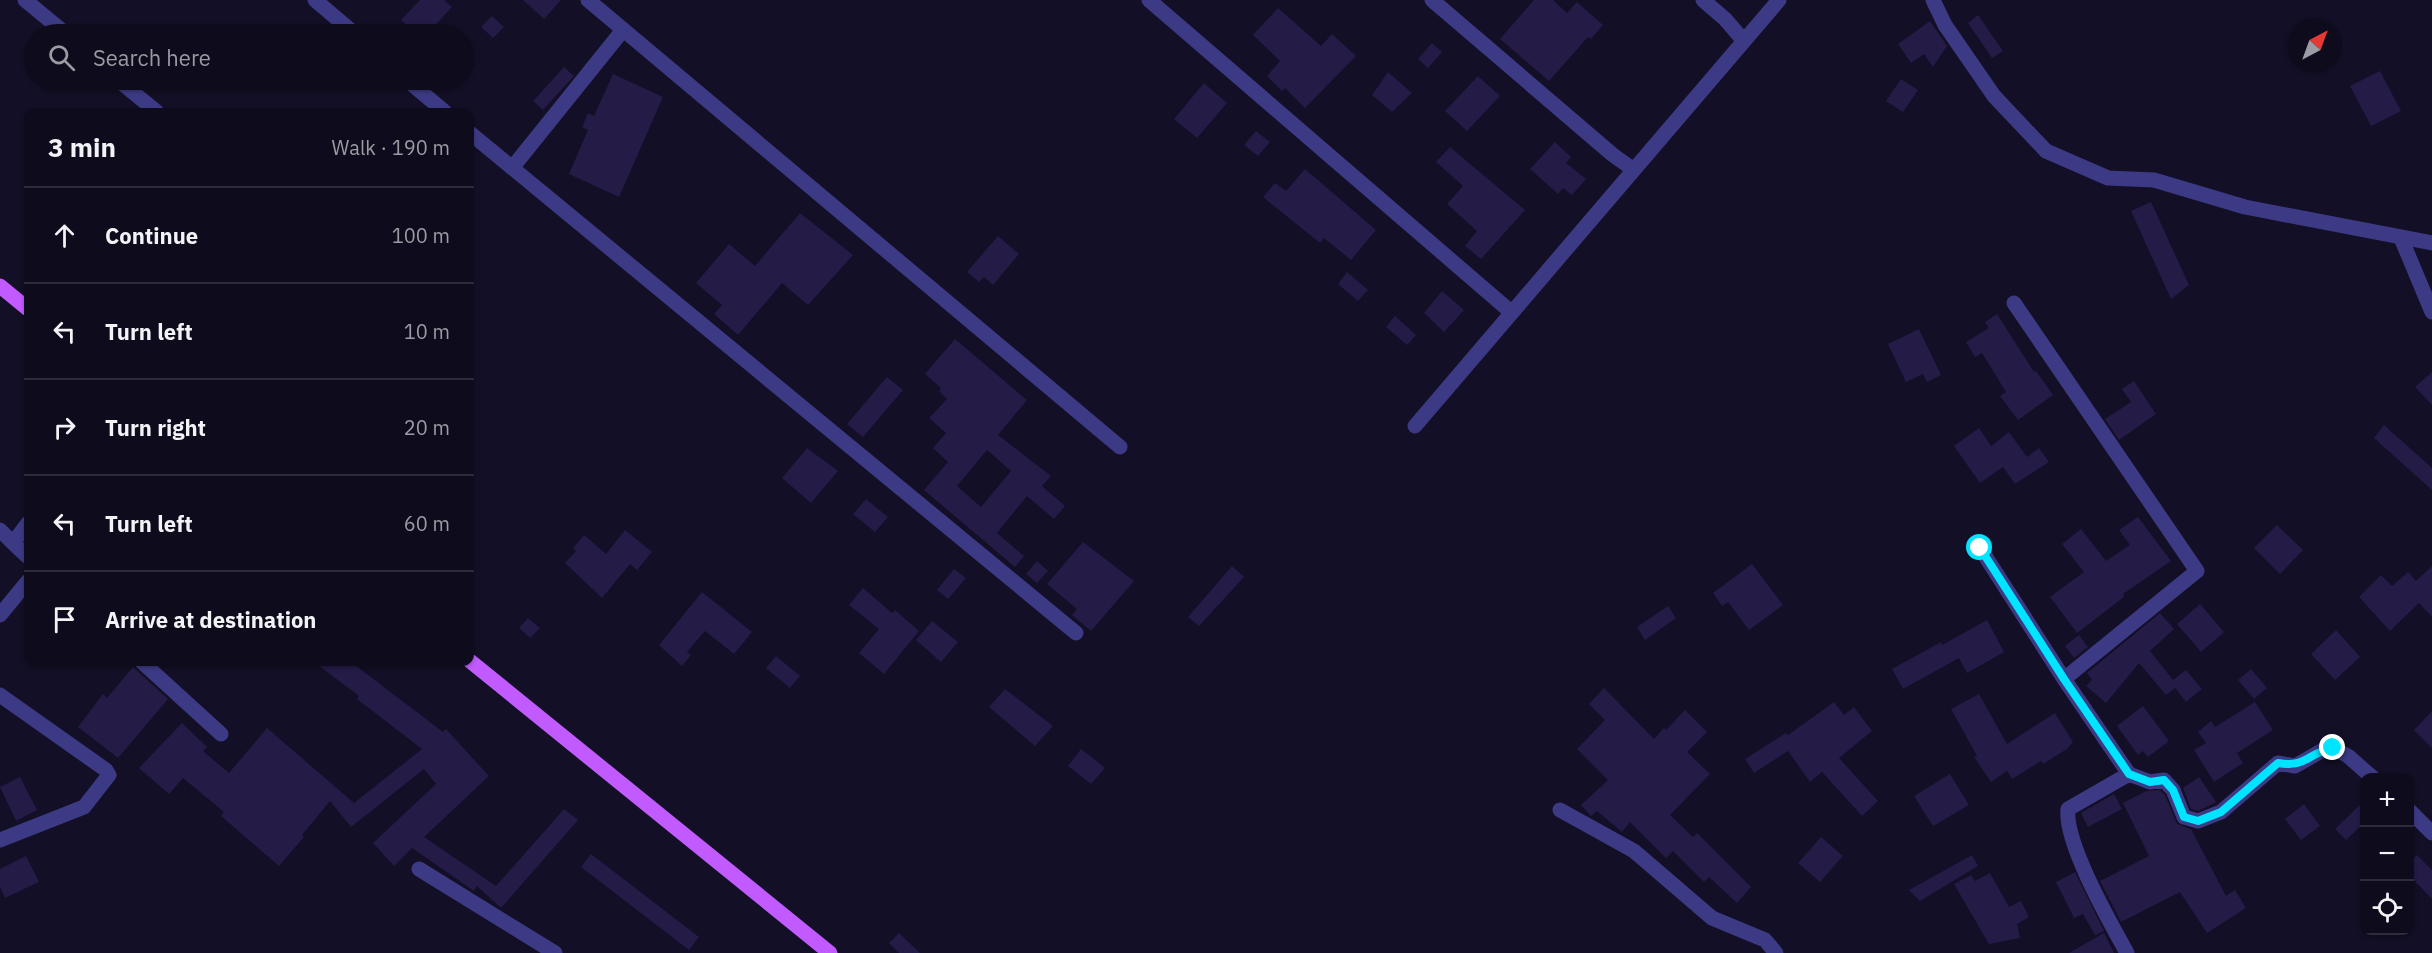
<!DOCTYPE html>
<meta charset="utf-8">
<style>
:root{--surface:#0e0b1c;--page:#1c1929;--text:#f1f3f6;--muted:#9b9ba3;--line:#2e2b3b}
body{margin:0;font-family:"IBM Plex Sans",sans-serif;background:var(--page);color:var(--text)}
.controls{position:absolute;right:18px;bottom:18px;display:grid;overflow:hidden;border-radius:12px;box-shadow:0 2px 4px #0004}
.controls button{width:54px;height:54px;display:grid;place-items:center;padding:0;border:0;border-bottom:2px solid var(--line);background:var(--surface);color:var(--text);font:30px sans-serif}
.compass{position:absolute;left:2288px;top:18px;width:54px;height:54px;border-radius:50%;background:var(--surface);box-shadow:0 2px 4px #0004;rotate:41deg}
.stop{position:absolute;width:18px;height:18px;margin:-14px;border:4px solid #00e5ff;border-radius:50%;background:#fff}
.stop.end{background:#00e5ff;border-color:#fff;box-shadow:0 2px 6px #0008}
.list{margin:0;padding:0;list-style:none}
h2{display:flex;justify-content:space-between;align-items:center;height:78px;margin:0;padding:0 24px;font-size:26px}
h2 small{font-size:20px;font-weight:400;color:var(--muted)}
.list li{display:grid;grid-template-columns:39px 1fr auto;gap:18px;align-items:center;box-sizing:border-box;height:96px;padding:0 24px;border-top:2px solid var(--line)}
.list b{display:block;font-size:22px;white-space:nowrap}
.list em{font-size:20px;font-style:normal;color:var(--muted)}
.icon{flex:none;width:33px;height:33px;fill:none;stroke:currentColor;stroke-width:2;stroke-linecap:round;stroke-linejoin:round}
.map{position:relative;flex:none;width:2432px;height:953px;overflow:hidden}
.search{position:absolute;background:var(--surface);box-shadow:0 2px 4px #0004;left:24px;top:24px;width:450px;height:66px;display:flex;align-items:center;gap:15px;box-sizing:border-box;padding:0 21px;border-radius:33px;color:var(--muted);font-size:22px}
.panel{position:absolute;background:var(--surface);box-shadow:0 2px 4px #0004;left:24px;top:108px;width:450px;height:558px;border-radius:12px}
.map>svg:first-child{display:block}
</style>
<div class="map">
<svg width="2432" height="953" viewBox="0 0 2432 953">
<rect width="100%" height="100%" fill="#130f26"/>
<path fill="#241b47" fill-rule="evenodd" d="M420,0H444L452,7L427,34H417L401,20Z
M523,0H561L544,19Z
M1534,0H1553L1567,13L1577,2L1603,25L1591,39L1588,37L1549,81L1500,39Z
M1278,8L1321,46L1332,34L1356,56L1305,108L1285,88L1282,91L1267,76L1280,61L1253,35Z
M1978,15L2003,51L1992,58L1968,23Z
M492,16L504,27L493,38L481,27Z
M1930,21L1947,46L1933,67L1924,54L1911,63L1898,44Z
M1432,43L1442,52L1428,68L1418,59Z
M564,67L574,76L543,110L533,101Z
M2380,71L2401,111L2371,126L2350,86Z
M1388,72L1412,93L1392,112L1372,95Z
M613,74L663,97L619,197L569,174L588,130L582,127L588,113L594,116Z
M1478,76L1500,96L1467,131L1445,111Z
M1901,79L1918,90L1903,112L1886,101Z
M1204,83L1227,103L1197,138L1174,119Z
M1256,131L1270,142L1258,156L1244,145Z
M1555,142L1571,157L1566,163L1586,179L1572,195L1563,188L1558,194L1530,169Z
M1450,147L1525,210L1481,259L1465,246L1477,231L1447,204L1463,186L1436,162Z
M1305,169L1376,230L1351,260L1324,238L1320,243L1263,197L1275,183L1286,191Z
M2151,202L2189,285L2171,299L2131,211Z
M800,213L853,255L808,305L782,283L738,335L714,314L722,305L696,283L729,244L755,266Z
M998,236L1019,254L993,285L984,277L979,282L967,272Z
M1347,272L1368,290L1358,301L1338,284Z
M1442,291L1464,310L1444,332L1424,313Z
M1997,314L2034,372L2036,371L2053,395L2018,420L2000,396L2006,392L1982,353L1975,357L1966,342L1989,328L1985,322Z
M1395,316L1416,335L1407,345L1386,327Z
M1919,329L1941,375L1927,382L1923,374L1906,382L1888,344Z
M955,339L1027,400L998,435L1051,476L1042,486L1065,506L1054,519L1027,496L997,533L1024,556L1015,567L924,490L948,462L933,448L946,433L929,418L947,399L939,391L941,388L925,374ZM987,450L1011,471L981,507L957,486Z
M2432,372V405L2415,387Z
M887,377L903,390L863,437L847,424Z
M2134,381L2156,414L2119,440L2105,419L2131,402L2122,389Z
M2384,425L2432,468V490L2374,438Z
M1979,428L1991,446L2009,432L2027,457L2039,448L2049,462L2015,484L2003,467L1980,483L1954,446Z
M807,448L838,471L811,503L782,478Z
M866,499L888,517L875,532L853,514Z
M2138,517L2171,561L2123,594L2124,597L2077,633L2050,597L2084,572L2062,544L2081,529L2106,561L2130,545L2119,530Z
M2277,525L2303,550L2280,574L2254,548Z
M625,530L652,552L637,570L630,564L602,598L565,563L576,551L573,548L584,535L606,554Z
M1083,542L1134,581L1091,631L1072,615L1077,609L1047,584Z
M1037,561L1048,571L1037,583L1026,574Z
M1752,564L1783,605L1749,630L1728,602L1722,606L1713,593Z
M1232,566L1244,577L1199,626L1188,617Z
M2432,566V617L2419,603L2390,631L2359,597L2381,575L2392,586L2408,572L2416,581Z
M954,569L966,578L948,599L937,590Z
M863,588L892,613L895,610L919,631L884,674L859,653L879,629L849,605Z
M702,592L752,632L734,654L705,631L687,652L691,655L682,666L659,645Z
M2200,604L2224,632L2201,652L2177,624Z
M1668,606L1676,618L1645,640L1637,627Z
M2160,613L2174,629L2150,651L2173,680L2186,670L2202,689L2186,702L2175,688L2166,695L2139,663L2106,703L2086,686L2092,680L2087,673Z
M528,618L540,628L530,638L519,628Z
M1987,620L2004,652L1967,673L1959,658L1903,689L1892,669L1941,642L1942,645Z
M932,621L958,642L941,662L916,640Z
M2336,630L2360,657L2335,680L2311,654Z
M2079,635L2088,647L2074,658L2065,646Z
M776,656L800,676L790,688L766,668Z
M314,662H351L443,732L446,729L489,776L424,837L496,886L564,809L578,820L501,908L477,886L474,891L412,848L394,866L373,843L436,784L424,769L351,827L330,801L302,835L304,837L279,866L221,816L224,812L183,778L169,794L139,768L182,723L207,747L203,751L229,773L267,728L354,803L422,749L357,699L359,696Z
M133,667L168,699L118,758L78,727L103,694L107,698Z
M2251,669L2267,688L2254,699L2238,680Z
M1604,688L1654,739L1664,728L1666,730L1685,710L1707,732L1687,752L1710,774L1670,815L1693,837L1697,833L1751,887L1737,903L1709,877L1704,882L1673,851L1666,858L1630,822L1622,832L1597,811L1591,816L1581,805L1608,780L1577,749L1605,720L1589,704Z
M1005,689L1053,726L1035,746L989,707Z
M1979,694L2007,744L2055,713L2073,742L2067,749L2043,764L2041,761L2012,779L2007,771L1991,782L1974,757L1977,756L1951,709Z
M1834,702L1844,715L1854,707L1872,731L1839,758L1878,801L1862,816L1822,772L1810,782L1788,751L1754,773L1745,759L1786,733L1788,735Z
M2255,702L2273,730L2237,753L2243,763L2214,782L2194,750L2206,743L2198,732L2211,721L2215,727Z
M2143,706L2169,741L2148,757L2143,751L2138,755L2117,726Z
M2432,711V748L2414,730Z
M1081,749L1105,768L1091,784L1068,766Z
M1950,774L1969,805L1933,826L1914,796Z
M20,777L37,810L16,821L0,787Z
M2199,777L2216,802L2198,811L2191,809L2183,788Z
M2160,790L2165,795L2177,824L2191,829L2226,896L2235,890L2246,908L2207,933L2180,892L2121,922L2100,881L2149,856L2123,803L2146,791Z
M2114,794L2122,809L2088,827L2081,813Z
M2364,801V823L2346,840L2335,829Z
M2304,804L2320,826L2301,840L2285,819Z
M1821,837L1843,856L1820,882L1798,863Z
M591,854L699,937L689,950L581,867Z
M1972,855L1978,866L1920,901L1909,890Z
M2417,855L2432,870V899L2409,875V862Z
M26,856L39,882L5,898L0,887V869Z
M2075,872L2104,931L2095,935L2083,914L2074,918L2056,882Z
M1990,873L2009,907L2021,901L2029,917L2017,924L2020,938L1989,944L1954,884L1971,875L1975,881Z
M899,933L920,953H899L889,943Z
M2104,933L2114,953H2069Z"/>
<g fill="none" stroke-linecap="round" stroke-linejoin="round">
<path stroke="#3d3a85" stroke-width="15" d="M25,0L66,34
M315,0L355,34
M588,0L1120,447
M1149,0L1511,312
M1432,0L1613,155L1634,170
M1703,0L1725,19L1744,41
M1933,0L1945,25L1994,96L2046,151L2108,178L2154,180L2245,207L2432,243
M118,80L157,112
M407,80L445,112
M470,133L1076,633
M512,168L623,30
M2401,238L2432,312
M2014,303L2197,571L2064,679
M1415,426L1779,0
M28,523L13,543L28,557
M0,530L13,543
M1980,548L2064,679L2129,774
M0,615L28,581
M142,662L221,734
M0,695L106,770L109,775L84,807L0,840
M1560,810L1634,851L1712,918L1765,940L1776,953
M2410,811L2432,833
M419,869L555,953
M2127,953C2110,922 2064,842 2068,809L2129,774L2150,782L2164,780L2173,790L2184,817L2198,821L2221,812L2278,763L2295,766L2323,750L2333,748L2348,756L2373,778"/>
<path stroke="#c25bff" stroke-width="15" d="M0,286L28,309
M470,661L830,953"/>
</g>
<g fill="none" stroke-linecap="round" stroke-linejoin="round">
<path stroke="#00e5ff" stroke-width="8" d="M1980,548L2064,679L2129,774L2150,782L2164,780L2173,790L2184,817L2198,821L2221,812L2278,763C2307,768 2307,753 2333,748"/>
</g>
</svg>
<div class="controls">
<button>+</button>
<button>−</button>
<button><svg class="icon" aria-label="locate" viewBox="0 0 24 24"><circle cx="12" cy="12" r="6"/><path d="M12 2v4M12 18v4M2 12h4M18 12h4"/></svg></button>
</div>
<svg class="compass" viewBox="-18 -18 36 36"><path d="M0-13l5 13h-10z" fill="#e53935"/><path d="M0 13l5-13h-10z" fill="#9b9ba3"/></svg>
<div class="stop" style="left:1980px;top:548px"></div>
<div class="stop end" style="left:2333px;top:748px"></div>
<div class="search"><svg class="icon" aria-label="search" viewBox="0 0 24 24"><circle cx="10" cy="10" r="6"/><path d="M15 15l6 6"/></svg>Search here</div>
<section class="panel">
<h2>3 min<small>Walk · 190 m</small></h2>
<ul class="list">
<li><svg class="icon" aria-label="ahead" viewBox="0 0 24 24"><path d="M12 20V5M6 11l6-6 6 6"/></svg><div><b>Continue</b></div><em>100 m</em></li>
<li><svg class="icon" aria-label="left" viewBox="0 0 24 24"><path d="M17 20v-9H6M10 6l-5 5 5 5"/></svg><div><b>Turn left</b></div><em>10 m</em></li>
<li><svg class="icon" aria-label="right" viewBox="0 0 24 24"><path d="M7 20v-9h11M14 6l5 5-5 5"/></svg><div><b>Turn right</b></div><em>20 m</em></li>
<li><svg class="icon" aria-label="left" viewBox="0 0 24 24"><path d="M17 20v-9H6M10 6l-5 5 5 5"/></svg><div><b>Turn left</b></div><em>60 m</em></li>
<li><svg class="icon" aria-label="arrive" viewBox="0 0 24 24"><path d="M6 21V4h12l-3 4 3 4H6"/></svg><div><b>Arrive at destination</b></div></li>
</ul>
</section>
</div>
